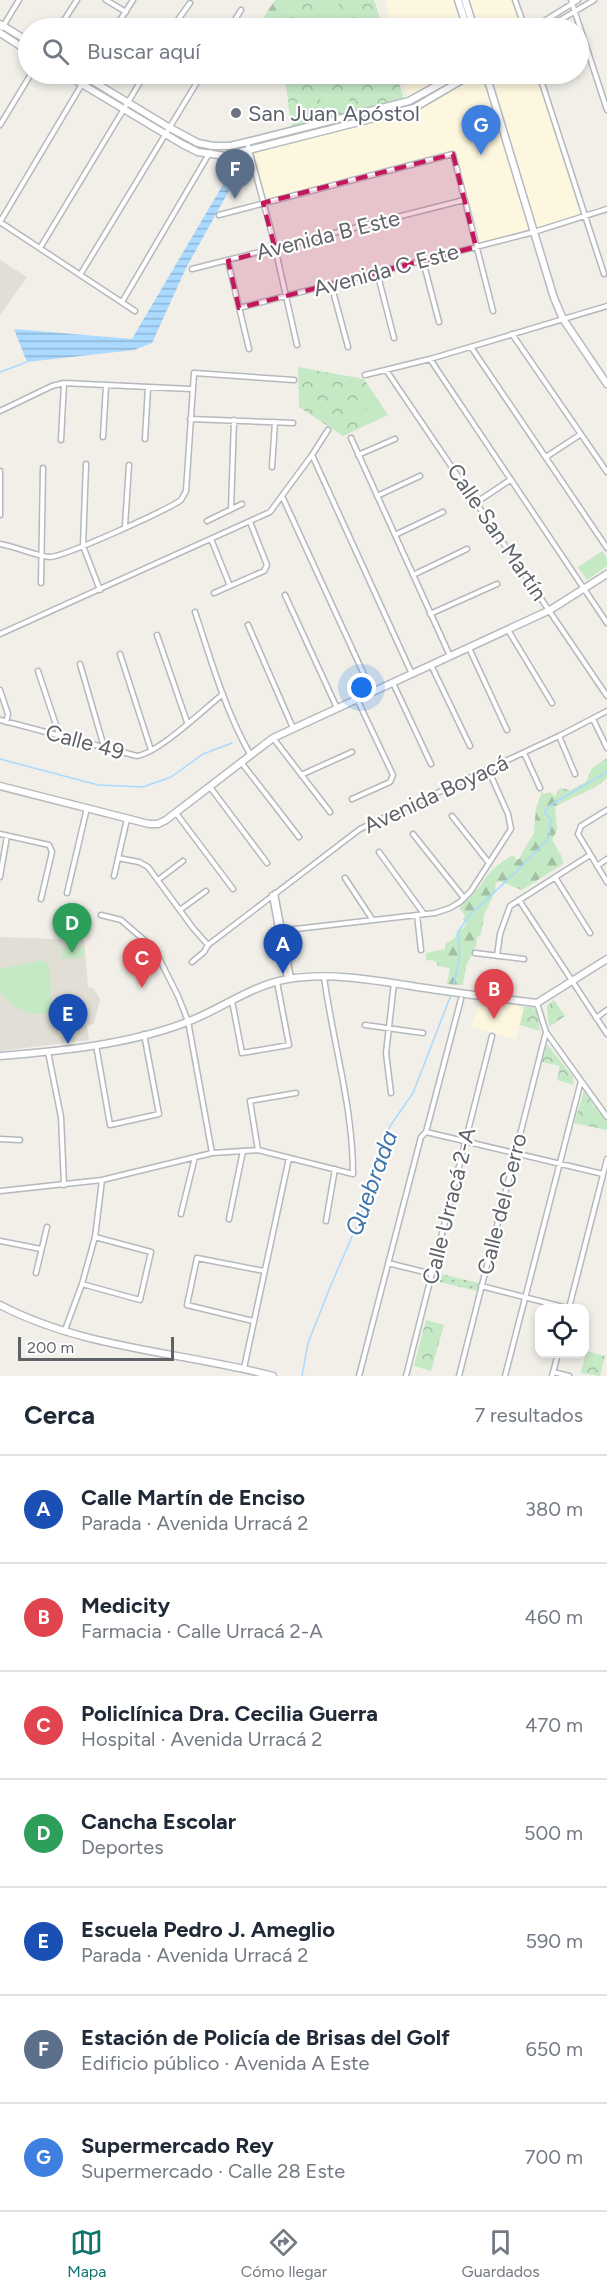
<!DOCTYPE html>
<html lang="es">
<meta charset="utf-8">
<style>
:root{--surface:#fff;--page:#f6f6f7;--text:#1f2937;--muted:#747a83;--line:#e0e1e3;--accent:#0f766e}
body{margin:0;font-family:Figtree,sans-serif;background:var(--page);color:var(--text)}
.controls{position:absolute;right:18px;bottom:18px;display:grid;overflow:hidden;border-radius:12px;box-shadow:0 3px 9px #0003}
.controls button{width:54px;height:54px;display:grid;place-items:center;padding:0;border:0;border-bottom:2px solid var(--line);background:var(--surface);color:var(--text);font:30px sans-serif}
.scale{position:absolute;left:18px;bottom:15px;width:156px;box-sizing:border-box;padding-left:6px;border:3px solid #5f6368;border-top:0;font-size:16px;line-height:21px;white-space:nowrap;color:#5f6368;-webkit-text-stroke:4px #fff;paint-order:stroke}
.you{position:absolute;left:362px;top:688px;width:21px;height:21px;margin:-15px;border:4px solid #fff;border-radius:50%;background:#1a73e8;box-shadow:0 0 0 9px #1a73e833}
.badge{display:grid;place-items:center;width:39px;height:39px;border-radius:50%;background:var(--accent);color:#fff;font-size:20px;font-weight:700}
.pin{position:absolute;translate:-50% -50px;filter:drop-shadow(0 2px 3px #0008)}
.pin::after{content:'';position:absolute;top:32px;width:21px;height:18px;background:inherit;clip-path:polygon(0 0,100% 0,50% 100%)}
.list{margin:0;padding:0;list-style:none}
h2{display:flex;justify-content:space-between;align-items:center;height:78px;margin:0;padding:0 24px;font-size:26px}
h2 small{font-size:20px;font-weight:400;color:var(--muted)}
.list li{display:grid;grid-template-columns:39px 1fr auto;gap:18px;align-items:center;box-sizing:border-box;height:108px;padding:0 24px;border-top:2px solid var(--line)}
.list b{display:block;font-size:22px;white-space:nowrap}
.list p{margin:0;font-size:20px;white-space:nowrap;color:var(--muted)}
.list em{font-size:20px;font-style:normal;color:var(--muted)}
.icon{flex:none;width:33px;height:33px;fill:none;stroke:currentColor;stroke-width:2;stroke-linecap:round;stroke-linejoin:round}
.map{position:relative;flex:none;width:607px;height:1376px;overflow:hidden}
.search{position:absolute;background:var(--surface);box-shadow:0 3px 9px #0003;left:18px;right:18px;top:18px;height:66px;display:flex;align-items:center;gap:15px;box-sizing:border-box;padding:0 21px;border-radius:33px;color:var(--muted);font-size:22px}
.sheet{height:834px;background:var(--surface)}
nav{display:flex;justify-content:space-around;align-items:center;box-sizing:border-box;height:84px;border-top:2px solid var(--line);background:var(--surface);font-size:16px;color:var(--muted)}
nav a{display:grid;justify-items:center;gap:3px}
nav .on{color:var(--accent)}
.map>svg:first-child{display:block}
</style>
<div class="map">
<svg width="607" height="1376" viewBox="0 0 607 1376">
<defs>
<pattern id="grass-dots" width="8" height="8" patternUnits="userSpaceOnUse" patternTransform="scale(1.5)"><rect width="8" height="8" fill="#c5e8c5"/><path d="M2 2h.1M6 6h.1" fill="none" stroke="#a3c0a4" stroke-width="1.8" stroke-linecap="round"/></pattern>
<pattern id="forest-firs" width="22" height="20" patternUnits="userSpaceOnUse" patternTransform="scale(1.5)"><rect width="22" height="20" fill="#c5e8c5"/><path d="M5 1l3.5 6h-7zM16 11l3.5 6h-7z" fill="#a3c0a4"/></pattern>
<pattern id="park-crowns" width="20" height="18" patternUnits="userSpaceOnUse" patternTransform="scale(1.5)"><rect width="20" height="18" fill="#c5e8c5"/><path d="M2 6a3 3 0 1 1 6 0M12 15a3 3 0 1 1 6 0" fill="none" stroke="#a3c0a4"/></pattern>
<pattern id="water-rules" width="6" height="5" patternUnits="userSpaceOnUse" patternTransform="scale(1.5)"><rect width="6" height="5" fill="#aadaff"/><path d="M0 2.5h6" fill="none" stroke="#8eb4d2"/></pattern>
</defs>
<rect width="100%" height="100%" fill="#f1efe8"/>
<path fill="#fef7e0" d="M386,0H457L466,28H392Z
M465,0H516L525,28H474Z
M402,74H457L409,101Z
M478,74L484,75L529,230L479,243L477,225L453,150L265,199L253,153L423,107Z
M491,74H536L580,215L535,228Z
M481,998L520,1004L519,1010H523L516,1039L471,1027Z"/>
<path fill="#e1ded6" d="M0,260L27,277L0,315Z
M0,937L84,940L88,987L94,989L100,999L94,1024L87,1025L89,1040L0,1051Z"/>
<path fill="url(#grass-dots)" d="M441,1274L479,1283L477,1291L440,1282Z"/>
<path fill="url(#forest-firs)" d="M275,0H304L277,26L264,17Z
M607,758V777L605,780C589,793 572,796 555,807L557,830L552,840L562,857L563,864L522,890L499,881L495,884L496,890L484,915L481,934L477,938L476,946L466,966L463,985L447,984L450,968L438,966L436,961L426,960V953L445,949V944L455,938L457,931L464,928L466,923L463,919L465,916L458,906L462,905C468,897 477,892 482,883C490,871 498,864 511,856H514L517,860L520,858C522,852 530,839 534,834L536,808L542,792L544,794L550,792L555,797L558,790L562,788L571,791L579,785L586,782L592,768Z"/>
<path fill="url(#park-crowns)" d="M304,0H374L383,28H278L277,26Z
M284,74H396L405,102L293,130Z
M298,367L364,379L388,415L343,436L299,407Z
M554,1000L565,1016L549,1027L547,1006Z
M524,1007H533L537,1013L540,1031L520,1025Z
M547,1044L573,1077L574,1085L557,1080L560,1066L542,1062Z
M584,1091L593,1104V1107H596L607,1122V1130L574,1123Z
M426,1320L444,1325L431,1371L414,1366Z
M586,1351L605,1356L600,1376L581,1373Z"/>
<path fill="#c5e8c5" d="M325,0H334L341,8L319,28L308,15Z
M346,92L351,107L324,115L320,99Z
M312,99L316,115L291,123L288,104Z
M377,404L383,413L364,423L359,413Z
M602,551L607,558V566L587,580L578,567Z
M83,946L84,957L62,959L61,948Z
M43,960L50,966L51,1011C35,1020 4,1007 0,988C0,982 0,975 0,969Z"/>
<path fill="url(#water-rules)" d="M238,159L245,162L186,268L152,343L134,350L27,362L14,329L132,339Z"/>
<g fill="none" stroke-linecap="round" stroke-linejoin="round">
<path stroke="#aadaff" stroke-width="1.5" d="M0,372L27,362
M0,759L98,785L143,787L171,777L203,754L232,743
M454,984L460,955L458,932L469,916L516,872L549,838L551,819L544,812L552,804L607,772
M302,1376L308,1343L331,1285L358,1223L390,1126L413,1093L451,995"/>
<defs>
<path id="street" d="M106,0L126,12
M515,0L525,28
M571,0L607,110
M2,28L19,0
M59,28L77,0
M115,28L133,0
M172,28L190,3
M230,28L241,10
M533,28L578,0
M547,28L594,0
M539,74L604,274
M0,125L31,74
M247,142L272,234L297,345
M219,215L453,154L493,311
M0,222L88,74
M0,222L135,311
M40,248L145,74
M228,261L249,349
M423,261L439,322
M192,269L464,200
M377,272L394,338
M80,275L202,74
M331,284L348,347
M122,302L210,152
M239,308L534,232L607,209
M512,334L607,472
M471,347L607,548
M430,359L607,623
M386,370L607,696
M365,375L430,359L607,306
M0,411L52,386L64,383L191,389
M190,419L293,423
M103,437L106,386
M351,438L450,656
M145,439L148,387
M61,440L64,383
M312,455L412,674
M358,455L395,439
M546,457L581,434
M86,464L83,546L100,590
M272,467L275,422
M0,471V515
M282,496L372,692
M377,496L420,476
M477,502L510,480
M231,509L234,420
M207,521L242,504
M125,526L129,465
M395,535L443,512
M211,539L230,586
M0,544C17,547 33,555 49,557C62,558 167,510 181,500L186,491L194,373L294,380
M413,575L467,549
M41,583L43,468
M214,593L264,571L267,565L250,522
M285,595L337,708
M195,612C211,660 225,710 250,754
M430,614L497,584
M248,625L293,728
M508,630L552,703
M0,634L270,512L312,455L328,430
M157,635L187,722
M469,648L507,730
M120,654L151,750
M80,664L104,747
M431,665L470,746
M38,671L59,734
M393,683L431,764
M0,690L8,714L6,722
M593,719L607,748
M0,720L137,756C160,752 203,710 223,694
M559,736L575,774
M273,738L330,812
M524,753L540,788
M241,762L299,837
M301,775L352,752
M210,787L267,863
M352,799L390,782L393,775L357,699
M607,810L581,826L578,834L607,882
M176,813L233,889
M452,816L489,863
M0,834L49,845L52,852L41,899
M413,834L464,898
M379,852L424,914
M118,858L139,862L148,867L193,928L208,945
M597,866L607,859
M114,876L127,819
M0,877L7,836
M555,877L590,933
M345,878L372,919
M158,880L183,861
M67,893L87,808
M275,893L291,978
M272,895L287,979
M519,900L607,1034
M180,910L206,891
M101,915L121,920L150,945L158,956L178,996L188,1021L212,1153
M417,915L421,950
M278,931L435,913L450,908L460,902L471,891L511,829L508,814L488,769
M475,953L524,959
M497,956L500,934L510,906L590,855
M192,962L204,952L208,945L360,829L559,736L607,711
M232,1001L242,1053L289,1045L277,982
M537,1003L546,1032L607,1117
M596,1018L607,1010
M365,1025L423,1033
M96,1045L110,1125L159,1114L144,1034
M48,1052L61,1117L64,1185
M391,1093L386,1053L394,983
M426,1132L603,1174
M0,1139L20,1140
M258,1150L250,1101L296,1093
M0,1191L102,1180L212,1153L258,1150L353,1174C353,1107 333,1043 324,977
M181,1214L195,1157
M229,1219L243,1151
M326,1221L335,1169
M0,1241L41,1249
M388,1263L432,1274
M36,1273L47,1227
M82,1284L140,1300L151,1252L95,1237
M481,1286L567,1308
M569,1308L607,1159
M253,1321L187,1305L197,1258L264,1271
M65,1330L82,1284L95,1237L102,1180
M244,1368L289,1158
M553,1372L569,1376
M359,1376L421,1137L426,1132L461,999
M406,1376L492,1036
M459,1376L546,1032
M505,1376L581,1081
M552,1376L558,1354"/>
<path id="secondary" d="M458,0L467,28
M465,0L474,28
M0,24L28,41
M0,33L28,51
M65,74L182,144L198,152L225,156L414,108L472,74
M81,74L170,128L198,143L213,146H230L247,142L409,101L458,74
M486,74L554,298L563,319L607,384
M0,786L149,824H158L166,820L273,738L550,610L607,574
M0,1056C62,1051 134,1044 192,1020C224,1007 253,985 288,979C337,971 389,983 438,990C471,995 504,999 537,1003L607,959
M0,1305C84,1349 183,1352 273,1376"/>
</defs>
<use href="#street" stroke="#b5b8bc" stroke-width="7"/>
<use href="#secondary" stroke="#b6babf" stroke-width="9"/>
<use href="#street" stroke="#fff" stroke-width="4"/>
<use href="#secondary" stroke="#fff" stroke-width="6"/>
</g>
<path fill="#c2185b" fill-opacity="0.2" stroke="#c2185b" stroke-width="4.5" stroke-dasharray="12 8" stroke-linejoin="round" d="M453,154L476,247L239,308L228,261L275,248L263,203Z"/>
<circle fill="#6b7280" stroke="#fff" stroke-width="2" cx="236" cy="113" r="6"/>
<g text-anchor="middle" dominant-baseline="central" stroke-width="4.5" stroke-linejoin="round" paint-order="stroke">
<g font-size="22" fill="#5b616d" stroke="#fff" text-anchor="start">
<text x="248" y="113">San Juan Apóstol</text>
</g>
<g font-size="22" fill="#5f6368" stroke="#fff">
<text transform="translate(328 235) rotate(-14)">Avenida B Este</text>
<text transform="translate(386 270) rotate(-15)">Avenida C Este</text>
<text transform="translate(497 532) rotate(56)">Calle San Martín</text>
<text transform="translate(85 742) rotate(15)">Calle 49</text>
<text transform="translate(436 794) rotate(-25)">Avenida Boyacá</text>
<text transform="translate(502 1204) rotate(-76)">Calle del Cerro</text>
<text transform="translate(449 1206) rotate(-76)">Calle Urracá 2-A</text>
</g>
<g font-size="24" font-style="italic" fill="#4174aa" stroke="#fff">
<text transform="translate(371 1183) rotate(-70)">Quebrada</text>
</g>
</g>
</svg>
<div class="controls">
<button><svg class="icon" aria-label="locate" viewBox="0 0 24 24"><circle cx="12" cy="12" r="6"/><path d="M12 2v4M12 18v4M2 12h4M18 12h4"/></svg></button>
</div>
<div class="scale">200 m</div>
<div class="you"></div>
<div class="pin badge" style="left:283px;top:974px;background:#1a4fb4">A</div>
<div class="pin badge" style="left:494px;top:1019px;background:#e0444e">B</div>
<div class="pin badge" style="left:142px;top:988px;background:#e0444e">C</div>
<div class="pin badge" style="left:72px;top:953px;background:#2e9e5b">D</div>
<div class="pin badge" style="left:68px;top:1044px;background:#1a4fb4">E</div>
<div class="pin badge" style="left:235px;top:199px;background:#5c6f8a">F</div>
<div class="pin badge" style="left:481px;top:155px;background:#3f7fe0">G</div>
<div class="search"><svg class="icon" aria-label="search" viewBox="0 0 24 24"><circle cx="10" cy="10" r="6"/><path d="M15 15l6 6"/></svg>Buscar aquí</div>
</div>
<section class="sheet">
<h2>Cerca<small>7 resultados</small></h2>
<ul class="list">
<li><span class="badge" style="background:#1a4fb4">A</span><div><b>Calle Martín de Enciso</b><p>Parada · Avenida Urracá 2</p></div><em>380 m</em></li>
<li><span class="badge" style="background:#e0444e">B</span><div><b>Medicity</b><p>Farmacia · Calle Urracá 2-A</p></div><em>460 m</em></li>
<li><span class="badge" style="background:#e0444e">C</span><div><b>Policlínica Dra. Cecilia Guerra</b><p>Hospital · Avenida Urracá 2</p></div><em>470 m</em></li>
<li><span class="badge" style="background:#2e9e5b">D</span><div><b>Cancha Escolar</b><p>Deportes</p></div><em>500 m</em></li>
<li><span class="badge" style="background:#1a4fb4">E</span><div><b>Escuela Pedro J. Ameglio</b><p>Parada · Avenida Urracá 2</p></div><em>590 m</em></li>
<li><span class="badge" style="background:#5c6f8a">F</span><div><b>Estación de Policía de Brisas del Golf</b><p>Edificio público · Avenida A Este</p></div><em>650 m</em></li>
<li><span class="badge" style="background:#3f7fe0">G</span><div><b>Supermercado Rey</b><p>Supermercado · Calle 28 Este</p></div><em>700 m</em></li>
</ul>
</section>
<nav>
<a class="on"><svg class="icon" aria-label="map" viewBox="0 0 24 24"><path d="M3 6l6-2 6 2 6-2v14l-6 2-6-2-6 2zM9 4v14M15 6v14"/></svg>Mapa</a>
<a><svg class="icon" aria-label="directions" viewBox="0 0 24 24"><path d="M12 3l9 9-9 9-9-9zM9 14v-3h6M13 9l2 2-2 2"/></svg>Cómo llegar</a>
<a><svg class="icon" aria-label="saved" viewBox="0 0 24 24"><path d="M7 4h10v16l-5-4-5 4z"/></svg>Guardados</a>
</nav>
